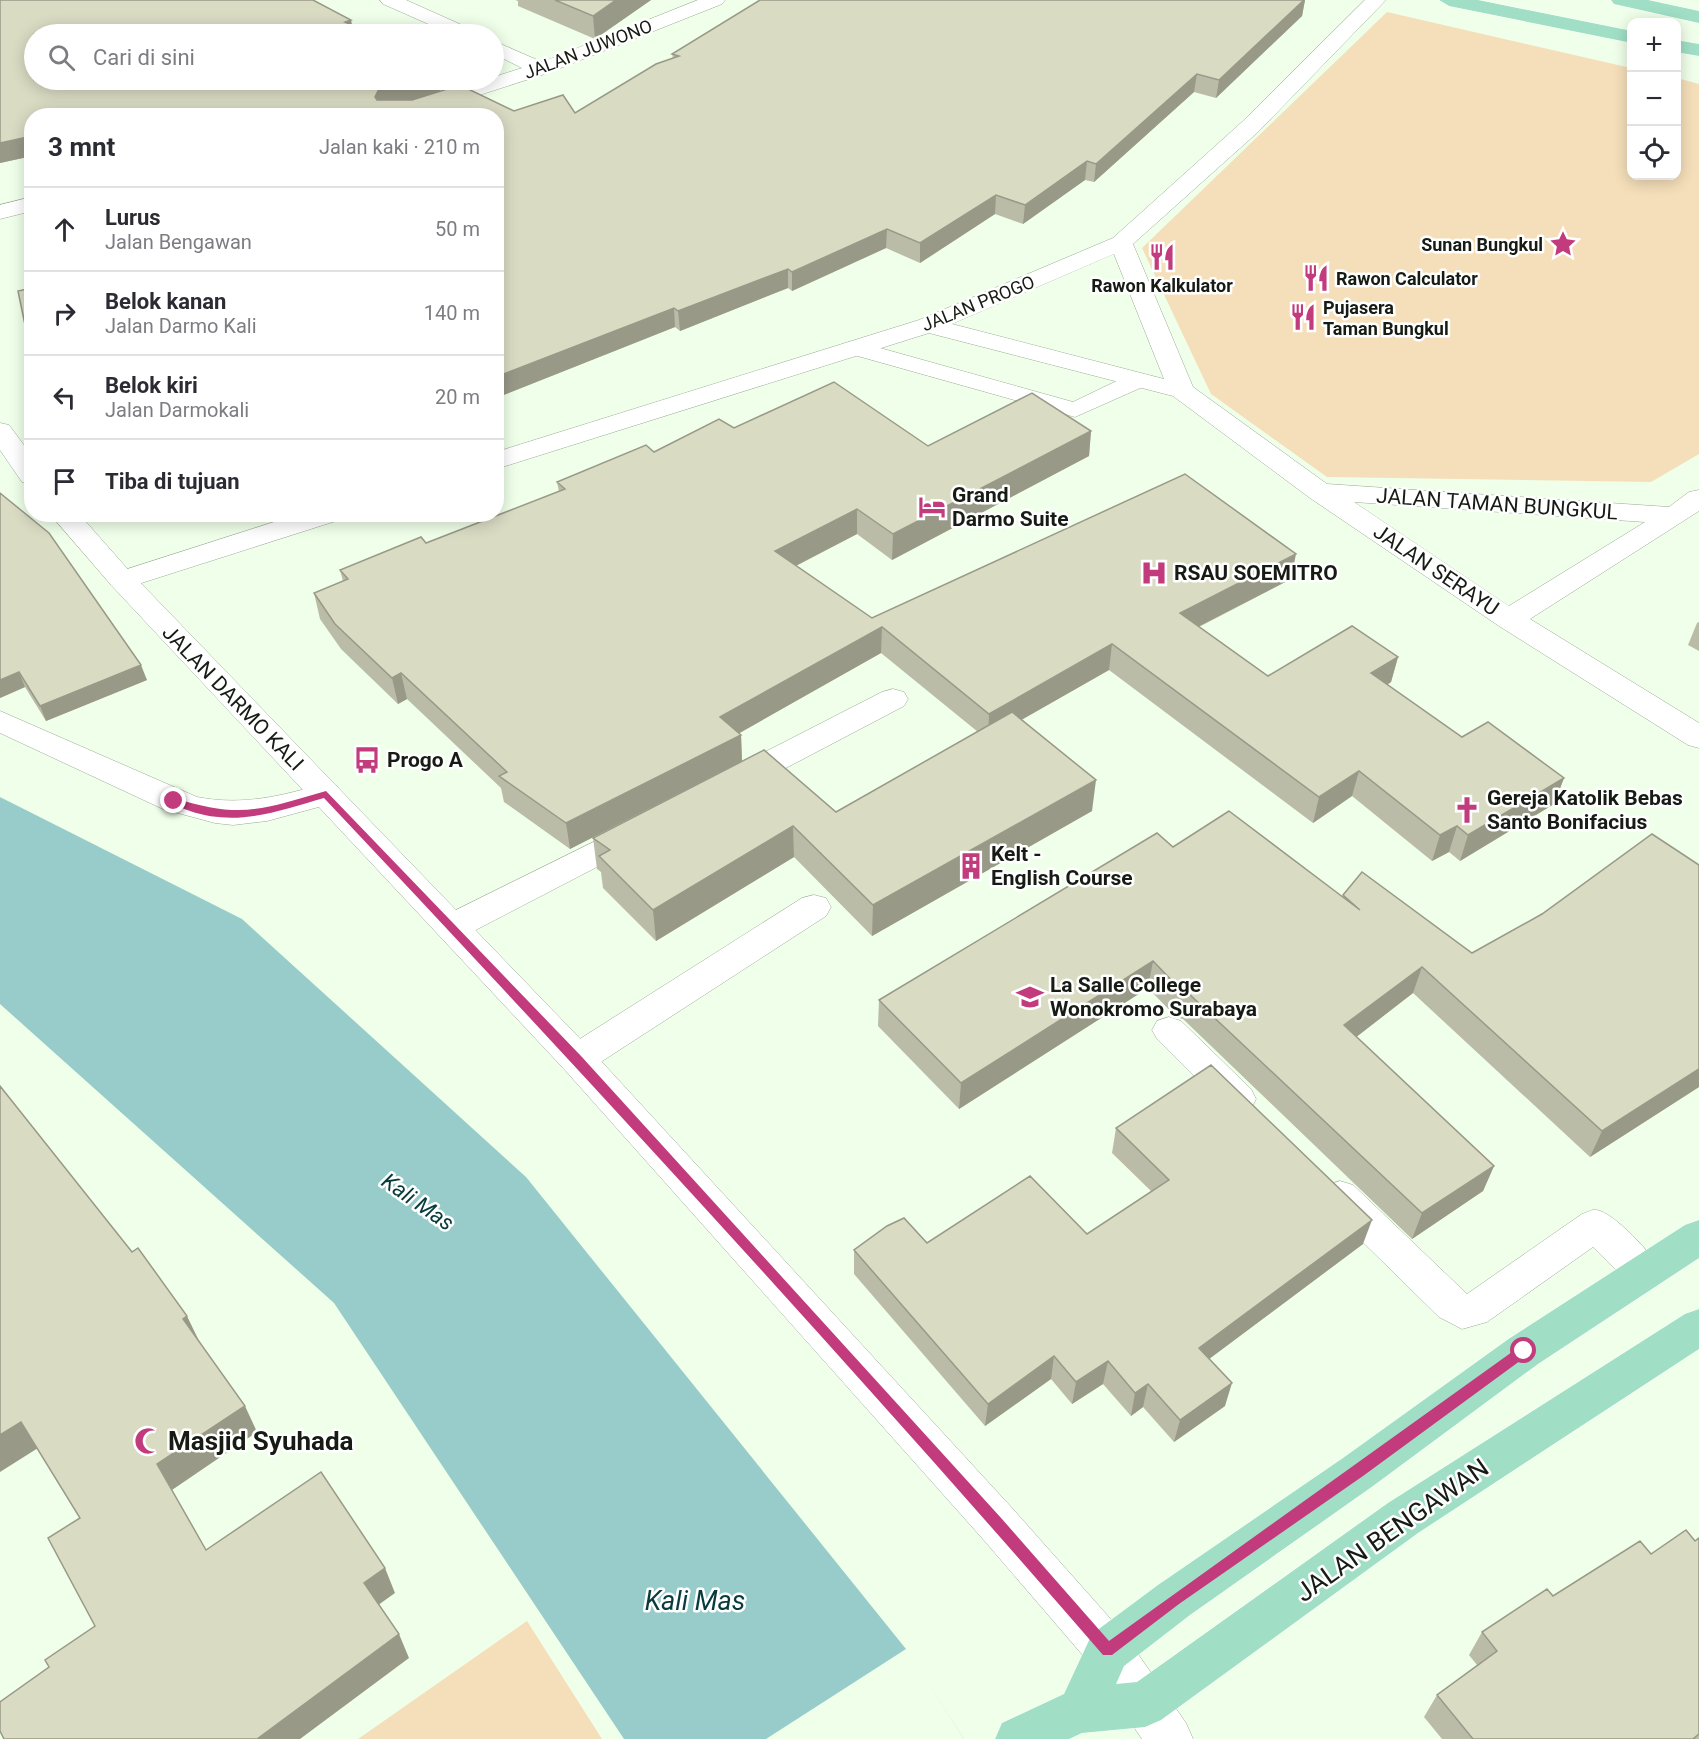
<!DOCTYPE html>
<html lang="id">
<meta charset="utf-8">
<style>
:root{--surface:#fff;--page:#f2f2f3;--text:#2b2b33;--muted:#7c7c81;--line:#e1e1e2}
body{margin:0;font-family:Roboto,sans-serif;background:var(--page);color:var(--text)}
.controls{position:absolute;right:18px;top:18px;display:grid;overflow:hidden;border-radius:12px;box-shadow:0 3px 15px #0003}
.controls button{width:54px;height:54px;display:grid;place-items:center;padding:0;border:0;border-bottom:2px solid var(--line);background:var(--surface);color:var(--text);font:30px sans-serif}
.stop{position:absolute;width:18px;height:18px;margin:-14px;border:4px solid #c13b7d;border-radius:50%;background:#fff}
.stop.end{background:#c13b7d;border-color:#fff;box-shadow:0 2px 6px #0008}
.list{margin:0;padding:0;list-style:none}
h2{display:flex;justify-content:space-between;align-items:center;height:78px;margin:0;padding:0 24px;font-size:26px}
h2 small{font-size:20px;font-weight:400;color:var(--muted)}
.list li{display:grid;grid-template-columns:39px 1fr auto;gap:18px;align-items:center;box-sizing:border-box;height:84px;padding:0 24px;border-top:2px solid var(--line)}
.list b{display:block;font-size:22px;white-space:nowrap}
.list p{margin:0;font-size:20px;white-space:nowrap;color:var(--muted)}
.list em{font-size:20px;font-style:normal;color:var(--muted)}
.icon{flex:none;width:33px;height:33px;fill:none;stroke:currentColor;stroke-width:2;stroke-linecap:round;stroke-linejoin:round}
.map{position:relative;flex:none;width:1699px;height:1739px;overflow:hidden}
.search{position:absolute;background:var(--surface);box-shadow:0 3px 15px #0003;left:24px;top:24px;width:480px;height:66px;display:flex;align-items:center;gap:15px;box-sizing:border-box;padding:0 21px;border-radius:33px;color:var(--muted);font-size:22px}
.panel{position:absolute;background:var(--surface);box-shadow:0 3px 15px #0003;left:24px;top:108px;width:480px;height:414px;border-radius:24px}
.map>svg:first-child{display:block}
</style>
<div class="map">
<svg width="1699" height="1739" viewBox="0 0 1699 1739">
<rect width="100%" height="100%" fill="#efffe9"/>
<path fill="#f5dfba" d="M1387,12L1631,68L1632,176H1676L1677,78L1699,84V454L1651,482L1327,477L1211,394L1142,248Z
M527,1621L602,1739H358Z"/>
<path fill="#97ccca" d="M0,797L242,919L526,1177L906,1649L964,1739H624L334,1303L0,1004Z"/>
<path fill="#efffe9" d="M907,1649L964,1739H766L906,1649Z"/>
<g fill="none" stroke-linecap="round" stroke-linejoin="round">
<defs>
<path id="service" d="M855,341L1073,402L1129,375L1138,373L1147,375L1150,380L1147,385L1075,417L847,353L843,348L847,343Z
M1169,1017L1181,1021L1251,1089L1256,1099L1251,1109L1239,1113L1227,1109L1157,1039L1152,1030L1157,1021Z
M1340,1181L1353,1185L1467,1294L1582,1214C1586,1213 1592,1209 1596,1210C1613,1211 1655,1257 1662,1272L1656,1284L1643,1288L1630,1284L1593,1247L1487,1322L1462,1329L1439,1317L1327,1207L1322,1196L1327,1185Z"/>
<path id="minor" d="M380,0H406L473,30L476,34H451L383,4Z
M698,0H725L722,4L548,73L414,116H380L382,111L486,80H494V77L522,68L494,54V41L542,62Z
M1365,0H1386L1258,132L1133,244L1193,387L1327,484L1669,507L1689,492L1699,490V511L1530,619L1699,723V748L1688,745L1499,626L1310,498L1173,396L929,333L496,469V452L919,320L1113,238L1242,122ZM1114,254L1164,379L952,324ZM1354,502L1645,522L1509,606Z
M32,197V211L0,219V205Z
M299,514H342L339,520L132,586L122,589L112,586L108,580L112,574Z
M893,689L904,692L908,699L904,706L746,789L735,792L724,789L719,781L724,773L882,692Z
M0,711L197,797C243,806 282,796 326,783L337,786L342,794L337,802L267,821L233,825L215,823L163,809L0,733Z
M634,822L645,826L650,834L645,842L466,935L454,939L442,935L437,926L442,917Z
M814,895L826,898L831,907L826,916L590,1069L577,1073L564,1069L559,1059L564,1049L802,898Z"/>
<path id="secondary" d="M0,423L9,425L32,456V484L22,482L0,450Z
M50,514H79L132,574L590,1049L1012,1508L1124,1634L1186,1723L1193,1739H1142L1092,1666L982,1538L564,1069L112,586Z"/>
<path id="primary" d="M1439,0H1478L1632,31V43L1449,6Z
M1611,0H1648L1699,11V23L1614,4Z
M1676,40L1699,44V56L1676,52Z
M1699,1220V1258L1538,1364L1373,1486L1190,1615L1124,1666L1116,1684L1137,1682L1388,1503L1685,1314L1699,1309V1349L1418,1533L1161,1720L1145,1727L1082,1733L1069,1739H995L1002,1723L1064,1694L1092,1634L1158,1585L1343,1458L1510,1338L1685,1225Z"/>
</defs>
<use href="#service" stroke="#9baa96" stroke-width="1"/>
<use href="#minor" stroke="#9baa96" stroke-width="1"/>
<use href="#secondary" stroke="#9baa96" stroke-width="1"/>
<use href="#primary" stroke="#fff" stroke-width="1"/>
<use href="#service" fill="#fff" fill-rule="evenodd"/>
<use href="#minor" fill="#fff" fill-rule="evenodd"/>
<use href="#secondary" fill="#fff" fill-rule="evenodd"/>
<use href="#primary" fill="#a0dfc6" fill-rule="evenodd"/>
</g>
<path fill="#bbbca8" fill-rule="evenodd" d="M0,0L352,25L440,91L514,111L575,113L673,58L672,54L760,0H1305L1302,16L1216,98L1194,92L1094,182L1085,180L1023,224L995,214L920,263L886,248L792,291L788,288L680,331L675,327L496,398V116H32V156L0,163Z
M515,0H651L595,39L518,6V1Z
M734,428L928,446L1091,431L1089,456L892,560L857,534L796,566L872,618L1291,579L1199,627L1268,676L1398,657L1391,682L1387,685L1462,737L1564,778L1554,804L1460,861L1449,852L1432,861L1352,796L1313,823L1109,670L1021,720L1092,811L872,936L794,857L656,941L603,888L601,872L597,869L593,838L738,763L570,849L504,802L501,788L407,699L398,704L341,649L320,619L314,593L343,581L340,570L426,543L559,492L557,482ZM881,653L978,732L836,812L742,761L741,735L739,733Z
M0,493L147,680L46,721L25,687L0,698Z
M1699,622V651L1688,645L1697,623Z
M1173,847L1343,897V895L1472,953L1699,865V1087L1590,1157L1413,993L1356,1037L1494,1166L1483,1191L1412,1239L1183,1019L1176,1017L1148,988L959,1109L878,1026L879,1000Z
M1116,1128L1363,1244L1209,1359L1225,1406L1174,1442L1143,1407L1131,1416L1103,1384L1072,1404L1051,1379L985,1426L854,1274V1250L927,1243L1087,1234L1151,1191L1112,1153Z
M1695,1541L1699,1739H1442L1424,1717L1437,1695L1477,1665L1469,1655L1482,1632L1553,1596L1651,1554Z"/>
<path fill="#998" d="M616,0H651L595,39L593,16Z
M1304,0H1305L1302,16L1216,98L1219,80Z
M351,20L354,34L345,22Z
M1197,74L1194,92L1094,182L1096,164Z
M416,80H438L440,91L378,115L375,97L378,91Z
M32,136V156L0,163V143Z
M1087,161L1085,180L1023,224L1025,205Z
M996,195L995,214L920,263V243Z
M887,229L886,248L792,291V272Z
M788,269V288L680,331L678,311Z
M674,308L675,327L496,398V377Z
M1091,431L1089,456L892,560L893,534Z
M857,509V534L776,576L775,551Z
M160,514H170L161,518Z
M1296,554L1291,579L1176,638L1180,613Z
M882,627L881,653L722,743L720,717Z
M1112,644L1109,670L988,739L989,714Z
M1398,657L1391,682L1365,699L1371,673Z
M141,665L147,680L46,721L40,706Z
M19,672L25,687L0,698V680Z
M401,673L407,699L398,704L392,678Z
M741,735L742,761L570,849L566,823Z
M1359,771L1352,796L1313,823L1319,797Z
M1564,778L1554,804L1460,861L1468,835Z
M1096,780L1092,811L872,936L873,905Z
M793,826L794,857L656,941L653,910Z
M1457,826L1449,852L1432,861L1440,835Z
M1153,961L1148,988L959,1109L961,1083Z
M1422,967L1413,993L1337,1052L1344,1025Z
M1699,1069V1087L1590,1157L1602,1131Z
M1494,1166L1483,1191L1412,1239L1422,1213Z
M1372,1220L1363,1244L1193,1371L1199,1348Z
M187,1316L200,1343L183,1319Z
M1054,1356L1051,1379L985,1426L988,1404Z
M1108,1361L1103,1384L1072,1404L1076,1382Z
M1232,1383L1225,1406L1174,1442L1180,1420Z
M1148,1384L1143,1407L1131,1416L1135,1393Z
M245,1406L257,1432L172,1490L157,1464Z
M21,1422L38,1448L0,1472V1435Z
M385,1568L395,1593L374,1608L364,1583Z
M399,1634L409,1658L300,1739H257Z"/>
<path fill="#dadbc3" stroke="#998" stroke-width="1.5" d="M0,0H313L351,20L345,22L372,34H34V80H416L378,91L375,97L377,100H412L460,85L514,111L563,95L575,113L656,64L679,56L672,54L760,0H1304L1219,80L1197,74L1096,164L1087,161L1025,205L996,195L920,243L887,229L792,272L788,269L678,311L674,308L496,377V116H32V136L0,143Z
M555,0H616L593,16Z
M32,288V349H30L18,291Z
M834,382L928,446L1032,393L1091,431L893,534L857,509L775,551L872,618L1185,474L1296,554L1180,613L1268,676L1352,626L1398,657L1371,673L1462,737L1488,722L1564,778L1468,835L1457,826L1440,835L1359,771L1319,797L1112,644L989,714L882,627L720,717L741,735L566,823L499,776L507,772L401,673L392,678L335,624L314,593L348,579L340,570L421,537L426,543L565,489L557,482L646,445L654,452L719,419L734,428Z
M0,493L49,533L141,665L40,706L19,672L0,680Z
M1012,712L1096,780L873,905L793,826L653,910L599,856L610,850L593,838L764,750L836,812Z
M1229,811L1360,910L1343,895L1362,872L1472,953L1542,914L1652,834L1699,865V1069L1602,1131L1422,967L1344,1025L1494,1166L1422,1213L1188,993L1181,990L1153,961L961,1083L879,1000L1157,833L1173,847Z
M1211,1065L1372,1220L1199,1348L1232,1383L1180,1420L1148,1384L1135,1393L1108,1361L1076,1382L1054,1356L988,1404L854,1250L887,1226L904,1218L927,1243L1030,1176L1087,1234L1169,1180L1116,1128Z
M0,1086L132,1252L138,1248L187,1316L183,1319L245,1406L157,1464L206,1550L321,1472L385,1568L364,1583L399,1634L257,1739H4L0,1731V1702L49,1667L45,1660L95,1626L48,1538L80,1518L21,1422L0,1435Z
M1686,1530L1695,1541L1699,1538V1734L1694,1738L1695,1739H1473L1437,1695L1497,1651L1482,1632L1547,1589L1553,1596L1640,1541L1651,1554Z"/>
<path fill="#c13b7d" d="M326,791L581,1056L1002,1519L1109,1641L1519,1347H1528V1355L1363,1476L1179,1604L1112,1655H1103C850,1363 589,1079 324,798C279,811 237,827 190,811C183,808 174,806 169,801L174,798C241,819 260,810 326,791Z"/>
<defs>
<symbol id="sight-bare" viewBox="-9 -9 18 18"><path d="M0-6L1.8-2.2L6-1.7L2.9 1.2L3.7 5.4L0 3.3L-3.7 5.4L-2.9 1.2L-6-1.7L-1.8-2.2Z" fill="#c13b7d" stroke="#fff" stroke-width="2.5" paint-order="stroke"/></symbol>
<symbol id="restaurant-bare" viewBox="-9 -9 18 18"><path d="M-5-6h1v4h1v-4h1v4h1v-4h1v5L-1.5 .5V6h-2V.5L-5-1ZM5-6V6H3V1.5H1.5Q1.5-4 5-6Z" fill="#c13b7d" stroke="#fff" stroke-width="2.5" paint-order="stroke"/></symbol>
<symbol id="hotel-bare" viewBox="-9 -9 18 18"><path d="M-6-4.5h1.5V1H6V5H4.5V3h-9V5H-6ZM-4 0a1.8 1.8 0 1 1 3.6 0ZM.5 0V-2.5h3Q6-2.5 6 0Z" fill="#c13b7d" stroke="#fff" stroke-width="2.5" paint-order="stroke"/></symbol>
<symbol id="hospital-bare" viewBox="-9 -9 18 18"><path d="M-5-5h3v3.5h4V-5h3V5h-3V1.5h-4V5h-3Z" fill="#c13b7d" stroke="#fff" stroke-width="2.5" paint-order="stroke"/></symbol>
<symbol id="bus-bare" viewBox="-9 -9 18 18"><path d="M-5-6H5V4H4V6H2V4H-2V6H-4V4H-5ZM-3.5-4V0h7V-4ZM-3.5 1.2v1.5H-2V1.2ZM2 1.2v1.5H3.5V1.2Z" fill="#c13b7d" stroke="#fff" stroke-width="2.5" paint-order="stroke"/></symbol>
<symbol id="church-bare" viewBox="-9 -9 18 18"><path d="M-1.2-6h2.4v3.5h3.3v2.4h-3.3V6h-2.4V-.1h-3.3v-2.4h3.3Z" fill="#c13b7d" stroke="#fff" stroke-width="2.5" paint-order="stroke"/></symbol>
<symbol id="building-bare" viewBox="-9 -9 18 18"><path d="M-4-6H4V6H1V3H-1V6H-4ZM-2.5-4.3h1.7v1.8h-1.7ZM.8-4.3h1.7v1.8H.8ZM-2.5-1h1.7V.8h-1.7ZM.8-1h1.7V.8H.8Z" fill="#c13b7d" stroke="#fff" stroke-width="2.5" paint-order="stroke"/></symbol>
<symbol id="university-bare" viewBox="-9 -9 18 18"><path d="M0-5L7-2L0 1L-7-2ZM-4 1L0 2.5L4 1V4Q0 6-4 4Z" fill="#c13b7d" stroke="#fff" stroke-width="2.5" paint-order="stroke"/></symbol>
<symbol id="mosque-bare" viewBox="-9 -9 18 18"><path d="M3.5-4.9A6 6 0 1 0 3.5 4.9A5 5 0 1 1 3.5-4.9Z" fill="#c13b7d" stroke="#fff" stroke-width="2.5" paint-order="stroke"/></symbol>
</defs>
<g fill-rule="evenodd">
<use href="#sight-bare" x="1544" y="225" width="38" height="38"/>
<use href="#restaurant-bare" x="1143" y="238" width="38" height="38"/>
<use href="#restaurant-bare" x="1297" y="259" width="38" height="38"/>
<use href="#restaurant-bare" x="1284" y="298" width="38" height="38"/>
<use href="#hotel-bare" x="913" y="488" width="38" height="38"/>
<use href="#hospital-bare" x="1135" y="554" width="38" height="38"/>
<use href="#bus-bare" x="348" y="741" width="38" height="38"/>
<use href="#church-bare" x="1448" y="791" width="38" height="38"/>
<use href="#building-bare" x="952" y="847" width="38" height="38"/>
<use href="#university-bare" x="1011" y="978" width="38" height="38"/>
<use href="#mosque-bare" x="129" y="1422" width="38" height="38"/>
</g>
<g text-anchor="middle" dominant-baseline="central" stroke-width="5" stroke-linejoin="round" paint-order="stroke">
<g font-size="18" fill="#161b14" stroke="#fff">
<text transform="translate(588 49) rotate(-21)">JALAN JUWONO</text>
<text transform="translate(978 303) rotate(-22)">JALAN PROGO</text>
</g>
<g font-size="18" font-weight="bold" fill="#161b14" stroke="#fff" text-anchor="start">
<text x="1543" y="244" text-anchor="end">Sunan Bungkul</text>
<text x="1336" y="278">Rawon Calculator</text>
<text x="1162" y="285" text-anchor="middle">Rawon Kalkulator</text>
<text x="1323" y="307">Pujasera<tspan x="1323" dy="21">Taman Bungkul</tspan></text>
</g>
<g font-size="21" font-weight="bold" fill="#161b14" stroke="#fff" text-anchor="start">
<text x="952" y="495">Grand<tspan x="952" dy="24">Darmo Suite</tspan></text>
<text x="1174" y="573">RSAU SOEMITRO</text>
<text x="387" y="760">Progo A</text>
<text x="1487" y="798">Gereja Katolik Bebas<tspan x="1487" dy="24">Santo Bonifacius</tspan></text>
<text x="991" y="854">Kelt -<tspan x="991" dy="24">English Course</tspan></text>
<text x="1050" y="985">La Salle College<tspan x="1050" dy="24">Wonokromo Surabaya</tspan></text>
</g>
<g font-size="21" fill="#161b14" stroke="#fff">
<text transform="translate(1497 504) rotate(4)">JALAN TAMAN BUNGKUL</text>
<text transform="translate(1436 570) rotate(34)">JALAN SERAYU</text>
<text transform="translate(233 698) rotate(46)">JALAN DARMO KALI</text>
</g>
<g font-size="22" font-style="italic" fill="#083b3b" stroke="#fff">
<text transform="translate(418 1202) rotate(35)">Kali Mas</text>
</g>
<g font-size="26" font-weight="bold" fill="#161b14" stroke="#fff" text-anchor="start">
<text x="168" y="1441">Masjid Syuhada</text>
</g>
<g font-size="26" fill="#161b14" stroke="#fff">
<text transform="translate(1392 1530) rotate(-35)">JALAN BENGAWAN</text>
</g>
<g font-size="27" font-style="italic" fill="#083b3b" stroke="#fff">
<text x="695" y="1601">Kali Mas</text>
</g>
</g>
</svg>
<div class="controls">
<button>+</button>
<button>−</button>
<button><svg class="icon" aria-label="locate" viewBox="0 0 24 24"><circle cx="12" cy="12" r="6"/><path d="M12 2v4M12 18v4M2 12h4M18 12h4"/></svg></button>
</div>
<div class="stop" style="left:1524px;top:1351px"></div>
<div class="stop end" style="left:174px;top:801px"></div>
<div class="search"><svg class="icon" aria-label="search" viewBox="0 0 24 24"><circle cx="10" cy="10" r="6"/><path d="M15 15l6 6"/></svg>Cari di sini</div>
<section class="panel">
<h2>3 mnt<small>Jalan kaki · 210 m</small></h2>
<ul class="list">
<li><svg class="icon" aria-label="ahead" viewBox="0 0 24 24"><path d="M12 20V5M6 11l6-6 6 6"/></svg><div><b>Lurus</b><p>Jalan Bengawan</p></div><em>50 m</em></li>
<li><svg class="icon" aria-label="right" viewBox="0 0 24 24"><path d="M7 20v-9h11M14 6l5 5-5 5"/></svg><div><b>Belok kanan</b><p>Jalan Darmo Kali</p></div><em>140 m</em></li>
<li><svg class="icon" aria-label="left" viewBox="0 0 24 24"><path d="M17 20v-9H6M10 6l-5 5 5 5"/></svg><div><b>Belok kiri</b><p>Jalan Darmokali</p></div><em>20 m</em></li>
<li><svg class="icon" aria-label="arrive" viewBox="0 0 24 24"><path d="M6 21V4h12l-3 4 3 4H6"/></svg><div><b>Tiba di tujuan</b></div></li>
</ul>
</section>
</div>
